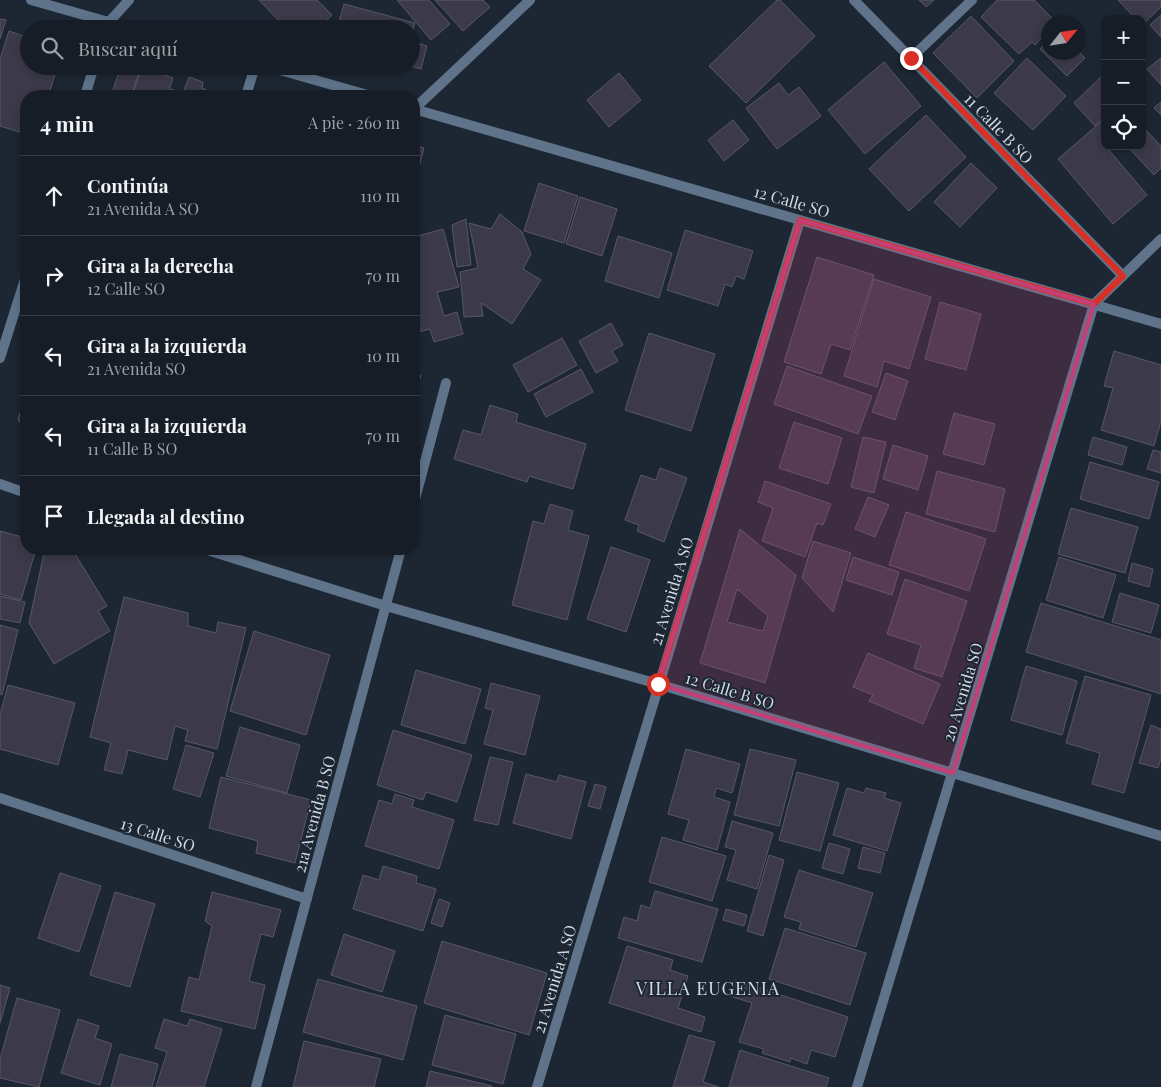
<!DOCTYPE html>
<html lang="es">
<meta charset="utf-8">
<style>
:root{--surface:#161d26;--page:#232a32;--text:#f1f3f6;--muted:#9ea2a7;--line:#353b43}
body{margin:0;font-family:"Playfair Display",serif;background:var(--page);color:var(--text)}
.controls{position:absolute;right:15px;top:15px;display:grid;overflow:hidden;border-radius:10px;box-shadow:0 2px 8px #0003}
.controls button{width:45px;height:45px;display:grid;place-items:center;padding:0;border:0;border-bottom:1px solid var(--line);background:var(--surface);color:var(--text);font:25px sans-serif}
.compass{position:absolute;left:1041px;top:15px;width:45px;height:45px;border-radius:50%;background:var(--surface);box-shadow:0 2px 8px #0003;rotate:60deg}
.stop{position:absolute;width:15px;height:15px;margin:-11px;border:4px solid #d93025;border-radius:50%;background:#fff}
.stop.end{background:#d93025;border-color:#fff;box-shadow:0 1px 5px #0008}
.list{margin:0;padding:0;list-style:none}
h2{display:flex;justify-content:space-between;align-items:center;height:65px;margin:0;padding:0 20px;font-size:21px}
h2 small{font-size:16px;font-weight:400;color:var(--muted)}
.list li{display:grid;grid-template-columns:32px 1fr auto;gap:15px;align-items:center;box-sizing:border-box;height:80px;padding:0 20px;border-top:1px solid var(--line)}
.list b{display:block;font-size:19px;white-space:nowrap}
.list p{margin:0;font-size:16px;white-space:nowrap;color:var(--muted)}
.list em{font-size:16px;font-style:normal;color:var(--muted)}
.icon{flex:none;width:28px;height:28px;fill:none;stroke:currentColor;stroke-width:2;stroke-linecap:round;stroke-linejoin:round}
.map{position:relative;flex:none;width:1161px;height:1087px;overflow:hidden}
.search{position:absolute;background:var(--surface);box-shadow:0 2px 8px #0003;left:20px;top:20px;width:400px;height:55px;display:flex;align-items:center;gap:12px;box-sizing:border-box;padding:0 18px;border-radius:28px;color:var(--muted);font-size:19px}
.panel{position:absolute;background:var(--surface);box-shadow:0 2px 8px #0003;left:20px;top:90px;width:400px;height:465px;border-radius:20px}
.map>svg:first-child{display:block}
</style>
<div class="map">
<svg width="1161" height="1087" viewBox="0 0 1161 1087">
<rect width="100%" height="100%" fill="#1d2733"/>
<path fill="#3c3a4a" stroke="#585768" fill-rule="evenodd" d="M259,0H317L332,15L318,29H287Z
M397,0H429L450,24L431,40Z
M435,0H483L490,7L463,31Z
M777,0H780L815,36L746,103L709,66Z
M919,0H934L926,7Z
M997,0H1034L1056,22H1048V31L1035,45L1032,42L1019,54L981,17Z
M1118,0H1161V7L1142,25V19H1136Z
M344,4L415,23L411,35V29H337Z
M1161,15V37L1150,25Z
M971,16L1014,61L977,98L933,53Z
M0,19L6,20L0,39Z
M9,31L29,38V66H58L48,96H26V134L0,126V59Z
M1048,40V52L1078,51L1085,58L1067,76L1040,49Z
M411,41L427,46L421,69L411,66Z
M1027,58L1066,96L1033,130L994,93Z
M1161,58V85L1147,69Z
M884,62L921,106L865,154L828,110Z
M121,66L141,67L131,96H111Z
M142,67L173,78L167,96H132Z
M619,73L641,100L609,127L587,100Z
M1105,73V117L1095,126L1074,103Z
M189,77L203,82L202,88L220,96H169L171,89L183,93Z
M779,83L788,95L799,87L821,116L777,149L746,108Z
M1161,102V115L1154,108Z
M926,115L966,157L909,211L869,169Z
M733,120L749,140L724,161L708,140Z
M1102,121L1105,124V146H1114L1109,150L1147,195L1113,224L1058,159Z
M1142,126L1161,146V168L1154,175L1127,146H1142Z
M414,145L424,148L414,186Z
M971,163L997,188L960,227L934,202Z
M539,183L578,196L564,243L524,231Z
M580,197L617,209L602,256L566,244Z
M500,214L522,232L531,254L523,269L541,280L512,324L481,303L483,316L464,317L460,272L478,268L469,223L491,229Z
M466,219L471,265L457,267L452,225Z
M443,229L459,287L437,292L444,316L457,312L463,334L434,342L430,329L414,333V237Z
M685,230L753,251L744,279L736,276L732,287L725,284L718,306L667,290Z
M618,236L672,253L659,298L605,281Z
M817,257L874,275L850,350L831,344L821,374L784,362Z
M874,279L931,297L909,369L884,361L877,387L844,376Z
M940,302L981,314L966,370L925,359Z
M611,323L623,345L612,351L618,361L596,373L579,341Z
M649,333L715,354L691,431L625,410Z
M562,338L577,365L528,392L513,365Z
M1114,351L1161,365V421L1154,446L1101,430L1113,388L1104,386Z
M787,366L872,396L858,434L774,404Z
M581,369L593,392L546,417L534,394Z
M414,373L421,375L414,398Z
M886,373L908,381L895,420L872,412Z
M26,397V432L18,419Z
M490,405L518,414L516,422L586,444L573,489L529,476L527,482L454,459L463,430L481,435Z
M954,413L995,424L984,465L943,454Z
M794,422L842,438L828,484L779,468Z
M863,437L886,442L874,493L851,487Z
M1093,437L1127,447L1122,465L1088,455Z
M893,445L928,456L918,490L883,479Z
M1153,450L1161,452V473L1147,469Z
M1090,462L1159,482L1149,519L1080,499Z
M660,468L687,478L664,542L637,531L639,525L625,520L641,475L656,480Z
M937,471L1005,489L995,532L926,514Z
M765,481L831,504L823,525L817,523L805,557L762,541L773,508L758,502Z
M868,497L889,505L875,537L855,529Z
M550,504L573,511L568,530L589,536L567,620L512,605L533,521L544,524Z
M1071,508L1138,527L1125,573L1058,554Z
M906,512L986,539L969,591L889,565Z
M740,529L796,575L765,683L700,663ZM737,589L768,616L763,631L727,622Z
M0,531L26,538V549H36L21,600L0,594Z
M813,541L851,553L833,612L802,578Z
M611,547L650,560L626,632L587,619Z
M51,549H72L107,606L98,611L110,631L54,664L29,623L44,553Z
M853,557L899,572L892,595L846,580Z
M1059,557L1116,575L1103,618L1046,600Z
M1132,563L1153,569L1149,587L1128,581Z
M905,579L967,601L942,677L914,668L921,645L887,634Z
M1120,593L1159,605L1151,633L1112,622Z
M0,596L25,602L20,623L0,619Z
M124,597L188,613V626L216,633L218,622L246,628L217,749L185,741L188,730L175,726L167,760L128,750L122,774L104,770L111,743L90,737Z
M1041,603L1161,640V694L1026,652Z
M0,625L18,630L2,695L0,694Z
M254,631L330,655L306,735L230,711Z
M868,653L940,684L923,724L869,701L873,695L853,687Z
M1026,666L1077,681L1062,735L1011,720Z
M416,670L481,689L465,744L401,725Z
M1085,676L1151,695L1124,793L1092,784L1100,753L1066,743Z
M491,683L540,696L525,755L484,744L493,710L485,708Z
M8,685L75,703L58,765L0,749V715Z
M1151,725L1161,729V758L1158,768L1139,763Z
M240,727L300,745L287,793L226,776Z
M393,730L472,755L457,802L426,792L423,800L377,785Z
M186,745L214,753L200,797L173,789Z
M686,749L740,764L732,793L716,788L714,797L730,802L717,850L683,840L689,820L668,814Z
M750,749L796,760L779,826L734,815Z
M490,757L513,762L498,825L474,820Z
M797,772L839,783L820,851L779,840Z
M526,774L557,782L559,775L586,782L571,839L513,823Z
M221,777L311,800L295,863L256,853L258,841L209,828Z
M595,784L606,787L600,809L588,806Z
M847,788L864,793L866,788L886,793L884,798L901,803L887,851L833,835Z
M395,794L414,800L412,807L454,820L439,869L365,846L379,800L392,804Z
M732,821L773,833L757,889L727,880L736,850L725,847Z
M662,837L726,856L712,901L649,882Z
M829,843L850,849L843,874L822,868Z
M863,847L885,853L880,873L858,868Z
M769,855L784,860L763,936L747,931Z
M383,866L417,876L416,883L436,889L423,931L353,909L363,875L379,880Z
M799,870L873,893L856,947L799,929L801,922L784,917Z
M60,873L101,886L79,952L38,938Z
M655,891L718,909L702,962L618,938L624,917L637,921L641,905L650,908Z
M115,892L155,904L130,987L90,975Z
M212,892L281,910L273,937L261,934L249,981L265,985L255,1029L181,1011L189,977L199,980L212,926L205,921Z
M439,899L450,903L442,927L431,923Z
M726,909L747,915L744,926L723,920Z
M785,928L866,953L850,1005L769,979Z
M344,934L395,951L382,992L331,975Z
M442,941L547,973L529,1035L424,1003Z
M627,946L673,960L670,970L688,976L678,1008L705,1017L701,1032L609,1003Z
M318,979L417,1006L403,1060L303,1032Z
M735,980L848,1017L835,1057L811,1050L807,1064L791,1058L790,1062L762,1053L764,1049L739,1042L752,1003L730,996Z
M0,985L10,988L0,1023Z
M17,998L60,1010L39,1087L0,1078V1059Z
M445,1015L516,1034L503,1084L432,1065Z
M78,1019L99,1026L95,1038L112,1044L100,1085L61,1073Z
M164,1019L187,1026L190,1019L222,1029L204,1087H156L167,1052L155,1048Z
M689,1035L715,1042L703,1082L719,1087H673Z
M304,1041L381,1059L374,1087H293Z
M740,1050L829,1078L826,1087H729Z
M120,1054L158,1064L152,1087H111Z
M430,1071L492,1086V1087H426Z"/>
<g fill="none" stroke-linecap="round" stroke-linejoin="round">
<path stroke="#5f748b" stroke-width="10" d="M31,0L133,29
M854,0L1123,276
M106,29L109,22L129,0
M911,58L972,0
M266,66L371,96
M85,96L94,66
M246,96L255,66
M414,109L1161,324
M414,109L530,0
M0,358L26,276
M0,484L26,493
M414,503L446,383
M204,549L386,606L658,684L1161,836
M0,798L307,899
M256,1087L401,549
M537,1087L800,220
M857,1087L1094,304L1161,239"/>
</g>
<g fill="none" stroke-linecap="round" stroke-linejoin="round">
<path stroke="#d93025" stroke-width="6" d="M658,684L800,220L1094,304L1123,276L911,58"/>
</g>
<path fill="#c53f76" fill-opacity="0.2" stroke="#c53f76" stroke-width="4" stroke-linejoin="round" d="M800,220L1094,304L953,773L658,684Z"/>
<g text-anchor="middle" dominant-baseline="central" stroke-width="4" stroke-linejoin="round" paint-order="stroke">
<g font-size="16" fill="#d2d9e1" stroke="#1d2733">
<text transform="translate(999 128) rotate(46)">11 Calle B SO</text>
<text transform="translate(792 201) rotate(16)">12 Calle SO</text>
<text transform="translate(671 591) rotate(-73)">21 Avenida A SO</text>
<text transform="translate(730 690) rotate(17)">12 Calle B SO</text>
<text transform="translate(962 692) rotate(-73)">20 Avenida SO</text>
<text transform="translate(314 814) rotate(-75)">21a Avenida B SO</text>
<text transform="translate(158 834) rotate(18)">13 Calle SO</text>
<text transform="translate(554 979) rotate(-73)">21 Avenida A SO</text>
</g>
<g font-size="18" letter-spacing="1" fill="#d2d9e1" stroke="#1d2733">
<text x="708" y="988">VILLA EUGENIA</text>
</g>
</g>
</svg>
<div class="controls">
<button>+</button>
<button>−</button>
<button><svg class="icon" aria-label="locate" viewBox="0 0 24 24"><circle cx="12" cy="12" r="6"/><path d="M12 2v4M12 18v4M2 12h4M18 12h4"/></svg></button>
</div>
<svg class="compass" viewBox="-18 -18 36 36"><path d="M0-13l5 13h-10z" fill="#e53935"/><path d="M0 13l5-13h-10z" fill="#9ea2a7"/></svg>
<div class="stop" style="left:658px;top:684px"></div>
<div class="stop end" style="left:911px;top:58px"></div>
<div class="search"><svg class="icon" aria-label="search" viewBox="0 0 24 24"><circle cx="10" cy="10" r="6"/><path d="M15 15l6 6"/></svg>Buscar aquí</div>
<section class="panel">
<h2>4 min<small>A pie · 260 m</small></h2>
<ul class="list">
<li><svg class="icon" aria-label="ahead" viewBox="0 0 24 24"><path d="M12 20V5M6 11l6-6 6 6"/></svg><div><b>Continúa</b><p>21 Avenida A SO</p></div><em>110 m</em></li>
<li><svg class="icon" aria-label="right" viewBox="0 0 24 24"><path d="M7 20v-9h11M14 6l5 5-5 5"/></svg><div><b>Gira a la derecha</b><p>12 Calle SO</p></div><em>70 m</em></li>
<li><svg class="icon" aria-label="left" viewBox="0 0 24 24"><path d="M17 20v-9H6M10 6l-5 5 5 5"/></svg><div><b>Gira a la izquierda</b><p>21 Avenida SO</p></div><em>10 m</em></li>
<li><svg class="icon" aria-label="left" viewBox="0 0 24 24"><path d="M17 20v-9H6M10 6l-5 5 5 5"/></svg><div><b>Gira a la izquierda</b><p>11 Calle B SO</p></div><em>70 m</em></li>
<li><svg class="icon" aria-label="arrive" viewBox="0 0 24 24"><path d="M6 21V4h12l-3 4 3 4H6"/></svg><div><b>Llegada al destino</b></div></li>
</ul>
</section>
</div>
